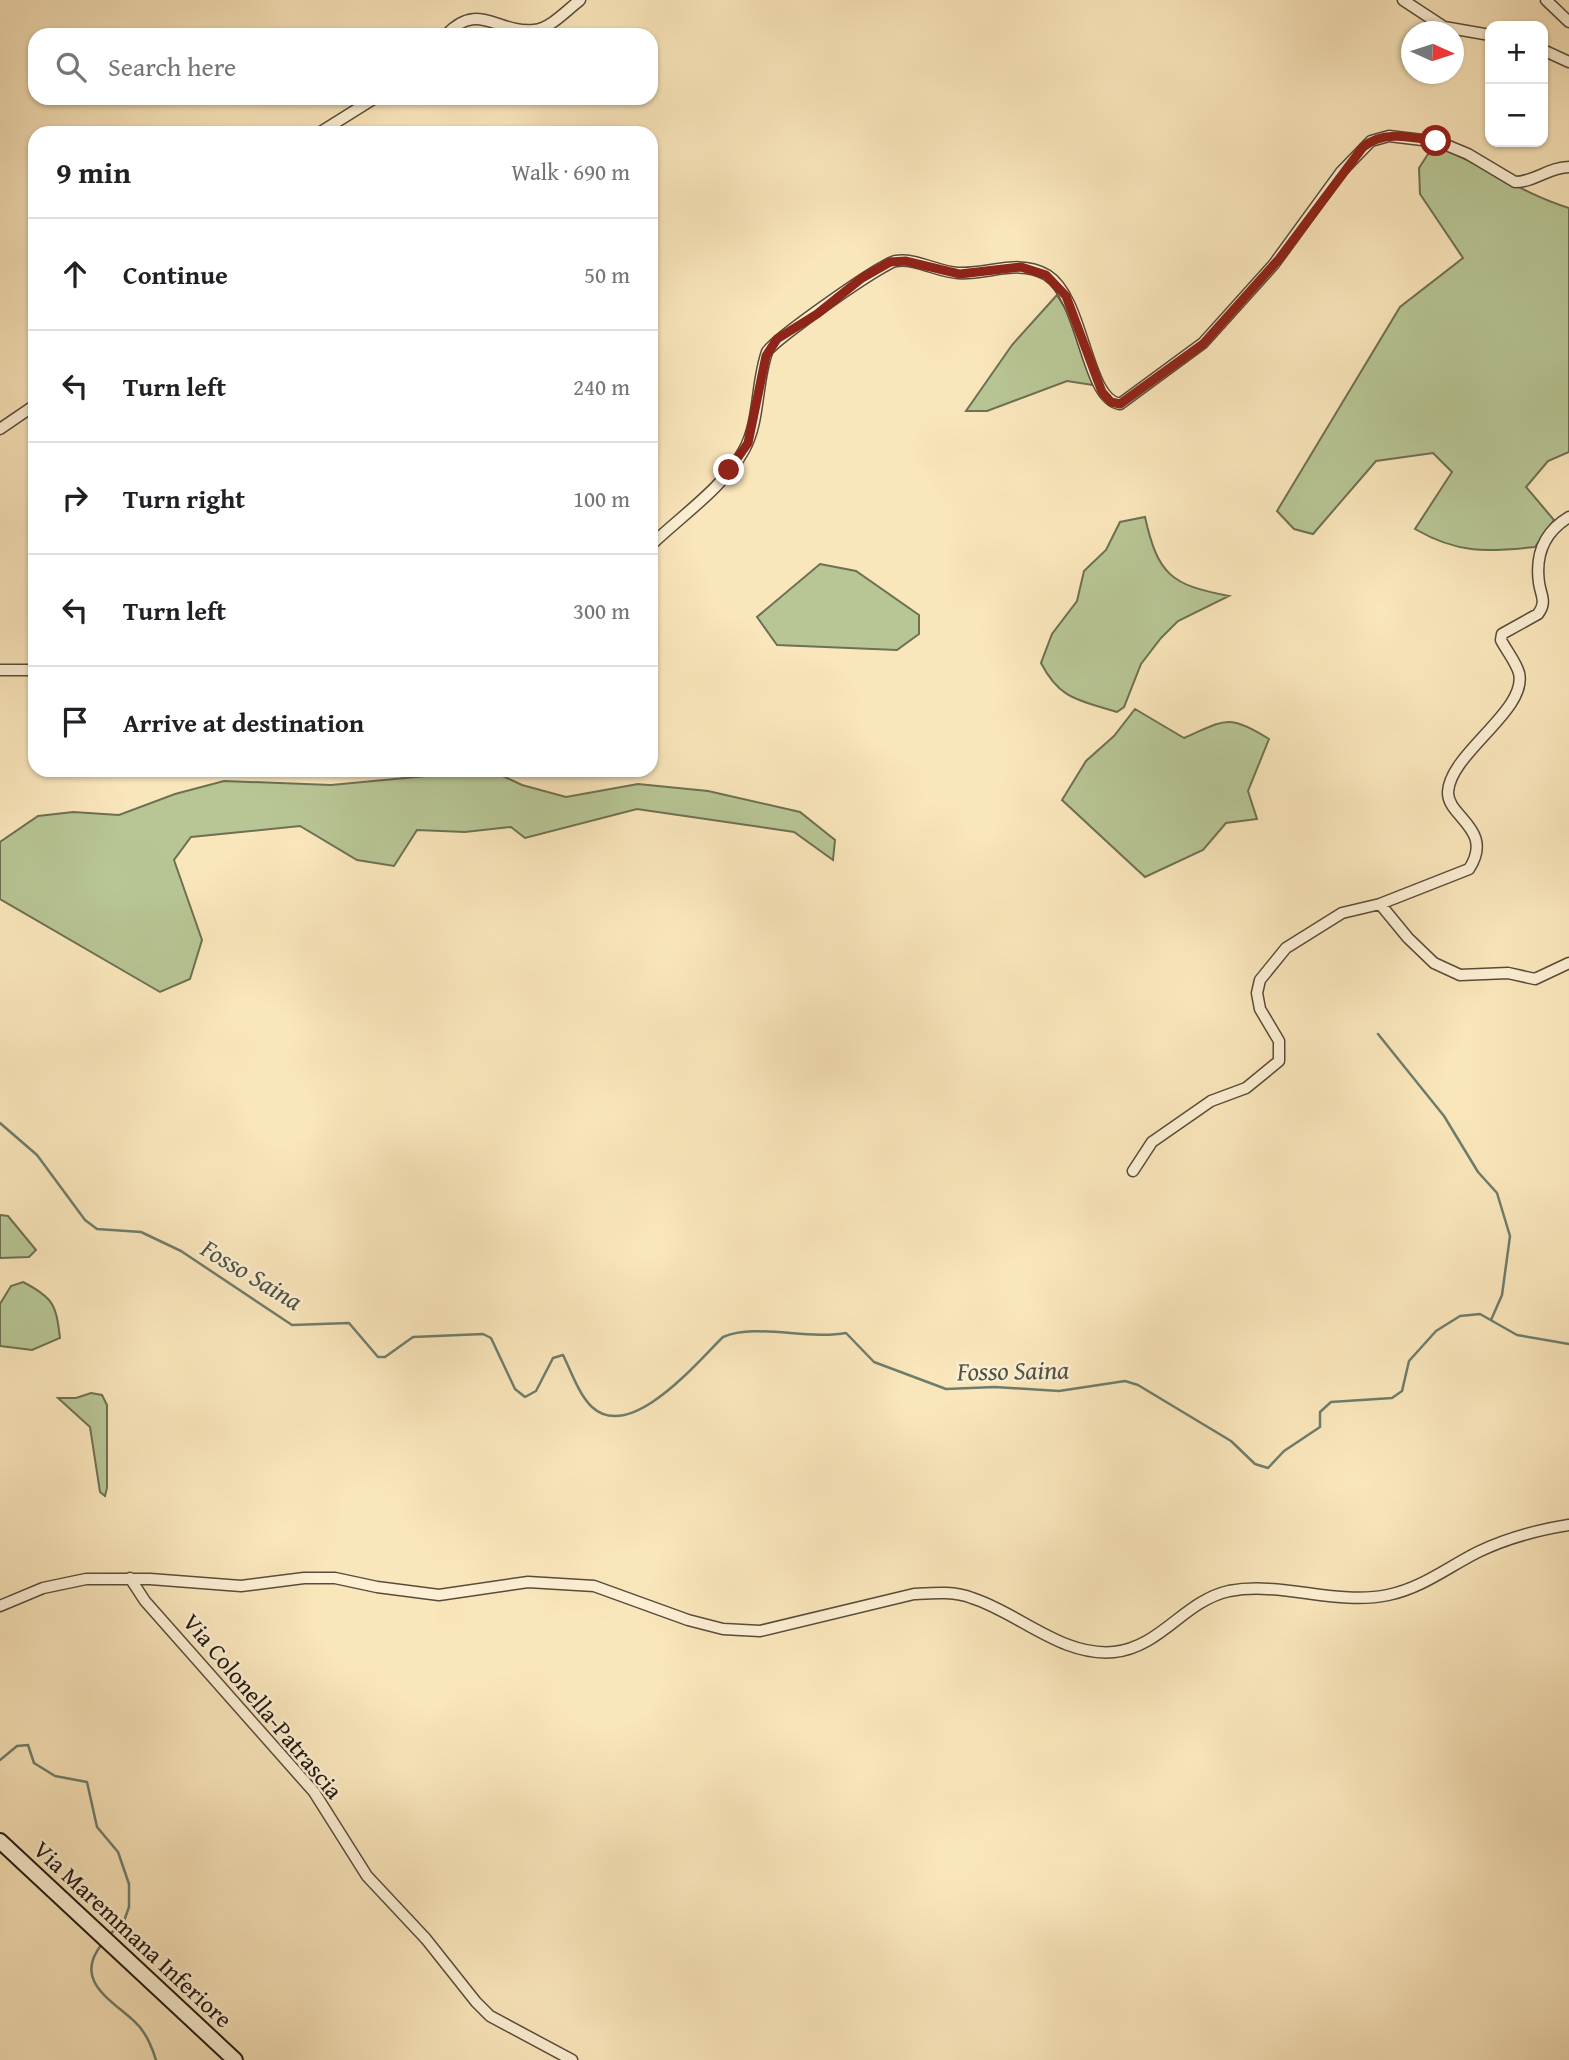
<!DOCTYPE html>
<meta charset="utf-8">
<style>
:root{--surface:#fff;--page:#f2f2f2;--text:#202124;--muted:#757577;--line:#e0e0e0}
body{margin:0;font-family:"Gentium Book Plus",serif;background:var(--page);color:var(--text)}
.controls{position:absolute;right:21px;top:21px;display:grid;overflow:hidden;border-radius:14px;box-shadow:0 2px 5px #0004}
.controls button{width:63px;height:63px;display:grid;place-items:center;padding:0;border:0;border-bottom:2px solid var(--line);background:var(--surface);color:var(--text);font:35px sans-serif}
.compass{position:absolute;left:1401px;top:21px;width:63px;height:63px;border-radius:50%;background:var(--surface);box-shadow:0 2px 5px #0004;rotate:93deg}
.stop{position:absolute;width:21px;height:21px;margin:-16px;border:5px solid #8f2418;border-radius:50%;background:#fff}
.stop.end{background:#8f2418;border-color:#fff;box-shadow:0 2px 7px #0008}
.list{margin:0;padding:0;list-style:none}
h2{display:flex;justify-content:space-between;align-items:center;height:91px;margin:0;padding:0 28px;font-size:30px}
h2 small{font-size:23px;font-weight:400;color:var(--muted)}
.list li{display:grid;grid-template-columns:46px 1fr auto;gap:21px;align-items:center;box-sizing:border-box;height:112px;padding:0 28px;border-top:2px solid var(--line)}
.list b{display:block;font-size:26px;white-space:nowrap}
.list em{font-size:23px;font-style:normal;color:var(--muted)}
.icon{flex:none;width:38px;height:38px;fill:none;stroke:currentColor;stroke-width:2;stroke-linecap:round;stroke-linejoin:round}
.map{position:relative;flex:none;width:1569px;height:2060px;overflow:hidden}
.search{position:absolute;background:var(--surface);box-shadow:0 2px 5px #0004;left:28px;top:28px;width:630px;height:77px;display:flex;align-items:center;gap:18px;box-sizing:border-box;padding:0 24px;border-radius:21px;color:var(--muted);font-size:26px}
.panel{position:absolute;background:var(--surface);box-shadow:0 2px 5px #0004;left:28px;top:126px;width:630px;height:651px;border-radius:21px}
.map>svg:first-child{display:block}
</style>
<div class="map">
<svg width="1569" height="2060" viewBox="0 0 1569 2060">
<rect width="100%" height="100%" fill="#fae6bb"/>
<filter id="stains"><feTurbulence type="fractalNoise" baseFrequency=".00286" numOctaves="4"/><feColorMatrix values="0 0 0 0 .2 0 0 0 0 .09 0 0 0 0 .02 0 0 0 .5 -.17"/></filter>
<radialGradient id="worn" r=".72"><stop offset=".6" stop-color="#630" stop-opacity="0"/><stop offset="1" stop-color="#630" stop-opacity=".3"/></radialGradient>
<path fill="#b8c695" stroke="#6d7052" stroke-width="2" d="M1434,145C1483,164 1518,192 1569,208V452L1548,461L1526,487L1554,520L1535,547C1487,552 1458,554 1415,529L1452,472L1433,453L1376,461L1313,534L1294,529L1277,511L1400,307L1463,258L1420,194L1419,168Z
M1057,295L1076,326L1093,385L1067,381L987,411H966L1012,345Z
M1145,517C1158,575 1171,585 1229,596L1178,621L1161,638L1141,664L1124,707L1117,712C1079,700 1060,700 1041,663L1052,634L1077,601L1084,571L1106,550L1120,522Z
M820,564L856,571L919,615V634L897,650L777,645L757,617Z
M1135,709L1184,738C1225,720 1228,713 1269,739L1248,791L1257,819L1226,823L1203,850L1145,877L1062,800L1086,761L1114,736Z
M490,770L522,785L566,797L638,784L708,791L800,812L835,840L833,860L794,832L637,809L525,838L511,827L465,832L417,830L394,866L357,860L300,826L191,837L174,860L202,940L190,979L160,992L0,899V842L38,816L73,812L119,815L175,794L224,781L331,785Z
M0,1215L8,1216L36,1250L29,1257L0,1258Z
M23,1282C54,1298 56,1305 60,1338L32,1350L0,1346V1304L11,1286Z
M91,1393L102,1395L107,1405V1488L105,1496L100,1492L90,1427L58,1398H76Z"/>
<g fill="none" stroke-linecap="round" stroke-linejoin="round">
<path stroke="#6d7d6c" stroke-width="2.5" d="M1378,1034L1444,1116L1478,1172L1497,1193L1510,1236L1502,1295L1491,1320
M0,1123L37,1155L85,1220L97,1229L141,1232L181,1251L292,1325L349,1323L378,1357H385L413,1337L483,1334L491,1338L515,1389L525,1397L536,1391L553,1358L563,1355C571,1371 579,1395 592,1407C631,1443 697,1362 723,1337C755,1323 808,1340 846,1333L874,1362L946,1389L995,1387L1059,1391L1125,1381L1138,1385L1231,1441L1255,1464L1268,1468L1284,1451L1320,1427V1412L1331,1402L1392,1398L1402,1391L1409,1361L1436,1331L1460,1316L1480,1314L1517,1335L1569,1344
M0,1760L17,1746L28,1745L34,1763L55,1776L87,1782L97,1827L118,1852L129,1884V1907L124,1921L108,1936
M102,1944C72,1981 112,2000 135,2022C145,2031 152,2047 156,2060"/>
<defs>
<path id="street" d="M1403,0L1444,27L1490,35
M1546,0L1569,22
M446,35C478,0 498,34 534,30C550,29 567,10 580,0
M1543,50L1569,62
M319,133L375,98
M0,429L35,405
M651,545C681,516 724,487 744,450C760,421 756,383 767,352C772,341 882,263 896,261C916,258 938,272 958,273C988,275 1018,258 1047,275C1085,299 1085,399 1120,404L1203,343L1274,264L1341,172L1371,141L1389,136L1439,142L1468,154L1515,182C1535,182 1549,167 1569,167
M0,670H35
M1380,904L1408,938L1434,963L1460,975L1508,973L1535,979L1569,963
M1133,1171L1152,1142L1211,1101L1246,1088L1279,1061V1041L1260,1009L1257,993L1260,980L1286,948L1342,913L1380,904L1469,869C1495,829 1447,817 1448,792C1450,753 1528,710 1519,673C1516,662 1506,650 1501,640L1502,634L1538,614C1547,602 1541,596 1539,583C1535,554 1544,532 1569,517
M130,1578L145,1601L314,1792L367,1876L426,1939L476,2002L490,2016L572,2060
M0,1606L43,1588L86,1579H150L241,1586L304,1578H335L377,1587L439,1595L528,1582L594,1586L688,1620L723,1629L760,1631L914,1594C933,1593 954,1591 972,1598C1019,1613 1062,1657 1114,1652C1161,1647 1184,1601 1229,1591C1282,1581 1336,1606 1388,1595C1422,1588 1448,1567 1478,1552C1507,1538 1537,1530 1569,1525"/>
<path id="secondary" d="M0,1841L235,2060"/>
</defs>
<use href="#street" stroke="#584c3b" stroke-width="13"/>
<use href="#secondary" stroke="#221910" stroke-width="18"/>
<use href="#street" stroke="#fcefd3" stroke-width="10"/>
<use href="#secondary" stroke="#fcefd3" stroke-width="14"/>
</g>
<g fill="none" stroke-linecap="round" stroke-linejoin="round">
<path stroke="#8f2418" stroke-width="9" d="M729,470L748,443L766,356L777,339L817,314L862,278L890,262L906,261L960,274L1021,267L1046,275L1066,296L1102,392L1111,402L1120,404L1203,344L1279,259L1363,147C1383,130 1411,137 1436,141"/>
</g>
<g text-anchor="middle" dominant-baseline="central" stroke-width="5" stroke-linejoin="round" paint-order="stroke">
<g font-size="24" fill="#221910" stroke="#fcefd3">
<text transform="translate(263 1706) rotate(50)">Via Colonella-Patrascia</text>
<text transform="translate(133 1934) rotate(43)">Via Maremmana Inferiore</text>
</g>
<g font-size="26" font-style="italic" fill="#4e5346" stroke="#fcefd3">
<text transform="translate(252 1274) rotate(31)">Fosso Saina</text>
<text transform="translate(1013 1370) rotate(-1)">Fosso Saina</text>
</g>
</g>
<rect width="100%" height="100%" filter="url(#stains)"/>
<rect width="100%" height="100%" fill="url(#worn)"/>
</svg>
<div class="controls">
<button>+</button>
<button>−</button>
</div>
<svg class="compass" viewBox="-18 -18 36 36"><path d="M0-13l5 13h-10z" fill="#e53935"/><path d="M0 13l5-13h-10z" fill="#757577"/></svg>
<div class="stop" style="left:1436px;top:141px"></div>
<div class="stop end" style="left:729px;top:470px"></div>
<div class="search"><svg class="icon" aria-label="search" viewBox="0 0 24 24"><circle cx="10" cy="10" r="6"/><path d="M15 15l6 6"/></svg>Search here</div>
<section class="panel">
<h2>9 min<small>Walk · 690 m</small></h2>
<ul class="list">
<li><svg class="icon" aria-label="ahead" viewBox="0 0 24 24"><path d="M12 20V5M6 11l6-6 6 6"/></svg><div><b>Continue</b></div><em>50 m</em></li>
<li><svg class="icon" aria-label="left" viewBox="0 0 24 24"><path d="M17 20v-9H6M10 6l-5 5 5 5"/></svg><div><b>Turn left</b></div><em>240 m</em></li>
<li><svg class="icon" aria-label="right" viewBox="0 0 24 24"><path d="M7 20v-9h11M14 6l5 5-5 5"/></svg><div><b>Turn right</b></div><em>100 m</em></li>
<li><svg class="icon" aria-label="left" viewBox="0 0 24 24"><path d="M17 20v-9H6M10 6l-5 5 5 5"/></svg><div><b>Turn left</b></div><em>300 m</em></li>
<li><svg class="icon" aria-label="arrive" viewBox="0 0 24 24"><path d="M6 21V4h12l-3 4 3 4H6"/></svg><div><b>Arrive at destination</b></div></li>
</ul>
</section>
</div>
